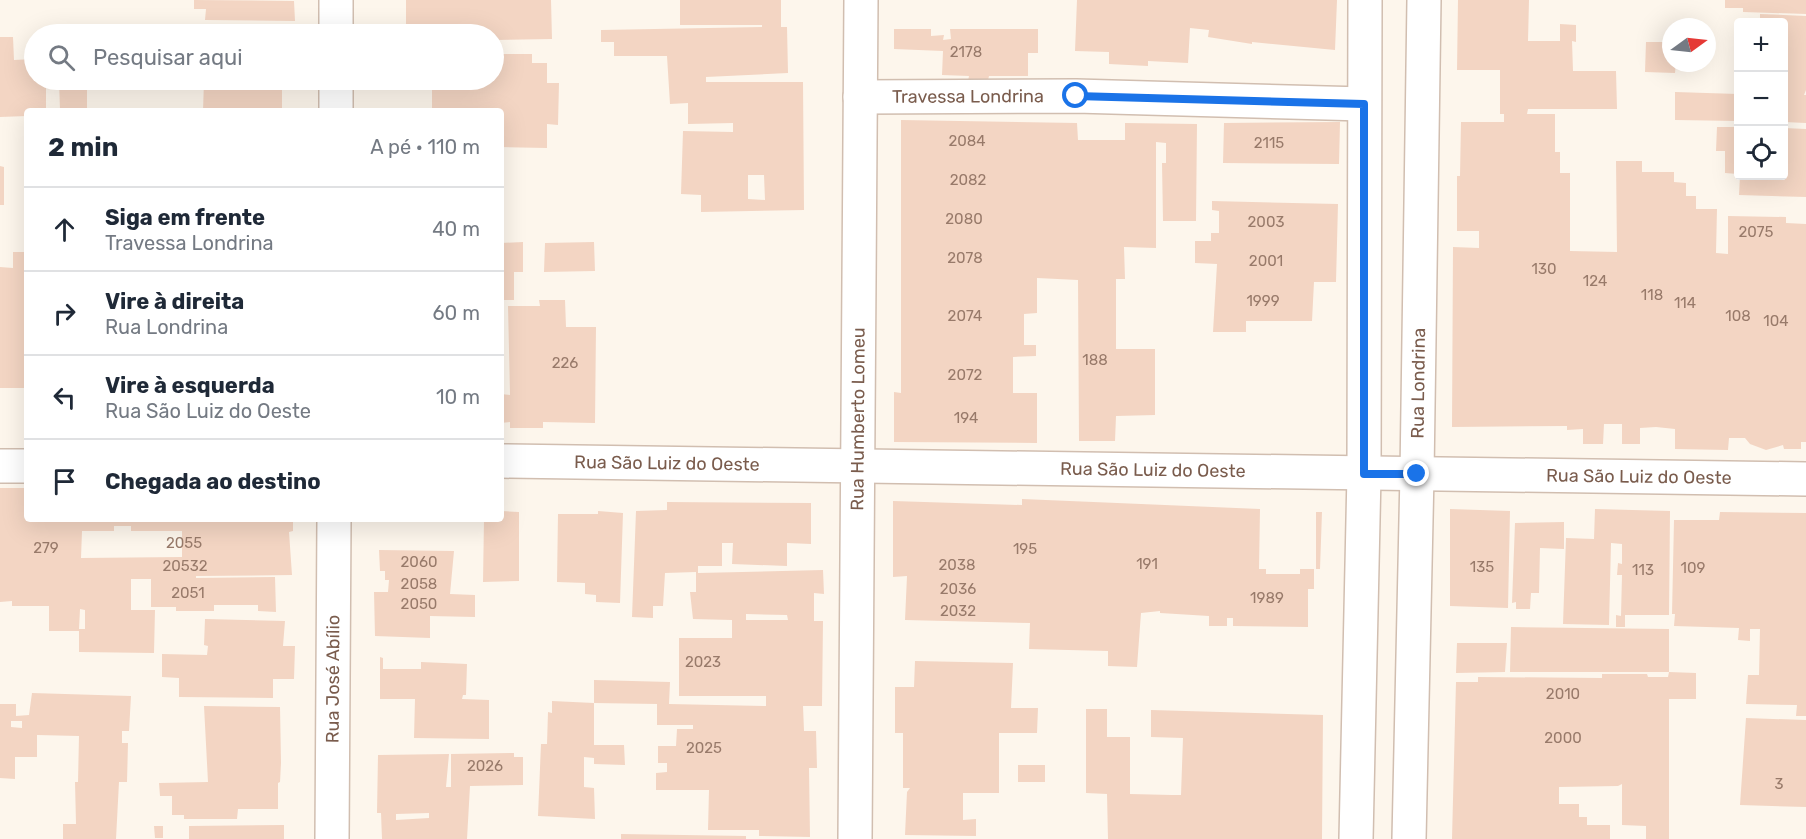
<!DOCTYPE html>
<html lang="pt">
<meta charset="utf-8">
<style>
:root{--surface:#fff;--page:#f6f6f7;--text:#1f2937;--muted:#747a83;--line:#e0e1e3}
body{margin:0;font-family:Rubik,sans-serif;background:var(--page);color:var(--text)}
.controls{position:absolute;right:18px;top:18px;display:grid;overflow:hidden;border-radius:6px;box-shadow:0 6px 24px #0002}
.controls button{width:54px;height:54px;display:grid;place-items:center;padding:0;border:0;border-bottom:2px solid var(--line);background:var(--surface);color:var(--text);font:30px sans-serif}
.compass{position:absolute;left:1662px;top:18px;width:54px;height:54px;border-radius:50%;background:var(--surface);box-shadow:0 6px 24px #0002;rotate:75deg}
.stop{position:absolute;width:18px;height:18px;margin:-14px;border:4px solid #1a73e8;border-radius:50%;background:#fff}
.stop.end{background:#1a73e8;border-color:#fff;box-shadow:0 2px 6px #0008}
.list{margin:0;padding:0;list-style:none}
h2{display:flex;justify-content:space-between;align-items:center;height:78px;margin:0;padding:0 24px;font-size:26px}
h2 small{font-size:20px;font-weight:400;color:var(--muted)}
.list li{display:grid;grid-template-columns:39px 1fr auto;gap:18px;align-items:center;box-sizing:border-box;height:84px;padding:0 24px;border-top:2px solid var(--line)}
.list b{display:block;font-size:22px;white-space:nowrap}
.list p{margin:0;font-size:20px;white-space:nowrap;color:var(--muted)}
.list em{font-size:20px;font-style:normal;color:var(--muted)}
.icon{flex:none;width:33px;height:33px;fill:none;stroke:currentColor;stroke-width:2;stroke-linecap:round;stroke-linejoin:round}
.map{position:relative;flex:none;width:1806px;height:839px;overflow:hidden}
.search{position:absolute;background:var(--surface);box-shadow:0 6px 24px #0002;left:24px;top:24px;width:480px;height:66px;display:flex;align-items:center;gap:15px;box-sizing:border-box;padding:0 21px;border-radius:33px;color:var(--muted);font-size:22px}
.panel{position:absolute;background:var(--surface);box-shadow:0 6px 24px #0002;left:24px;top:108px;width:480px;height:414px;border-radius:6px}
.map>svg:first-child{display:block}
</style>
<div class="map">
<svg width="1806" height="839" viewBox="0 0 1806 839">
<rect width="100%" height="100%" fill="#fdf6ec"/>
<path fill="#f3d5c3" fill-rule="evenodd" d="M194,0L294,1L295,21L205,20L206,9H194Z
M406,0H551L552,39L494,40V34H406Z
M680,0H781V27H787L788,73L706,77V82H803L804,210L701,212V195L681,194L683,131L733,132V123L688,124V103L670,104L667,56H614V42H601V30L762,27V25H680ZM748,175H764L765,200L748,199Z
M1077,0H1337L1335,50L1252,42V44L1208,37L1209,30L1190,28L1188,63L1148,61V66L1109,64V52L1075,51Z
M1458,0H1529L1528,41H1560V24L1576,25V42L1572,41L1573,71H1616L1617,109H1528L1527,114H1555V152H1560V173H1570V251L1617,252L1616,161H1642V172H1674V182L1686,183V196H1696V209H1717L1716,253L1728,254V216L1786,217V223L1806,224V442H1801V449H1784L1783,445L1766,450L1750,444L1745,438H1729L1728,450L1675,449V429L1656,427L1640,428V444H1622V424H1604L1603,444H1583V429L1567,430V426L1452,427L1453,247L1479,248V231H1457V176H1460L1461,122H1504V114H1500V70H1457Z
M1725,0H1806V14L1743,12V8H1725Z
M1760,14L1806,16V90L1804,95H1806V123L1784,122V22H1760Z
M894,29H931V36L944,35L943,40L951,39L950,29H1038V53H1028V76H989L988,80L968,81L969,76L942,75L943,51L894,49Z
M0,37H13L14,60L34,59V80H46V111H27V116L0,117Z
M1646,42H1671V63H1676L1675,73L1645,72Z
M494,54H532V63H547V83H559L558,125L547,124V148L501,147V111H432V80H494Z
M59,80H87V109L60,110Z
M204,81L282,82V111H203Z
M1675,92L1738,94V121L1675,120Z
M901,120L1077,123L1078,140H1125V123L1197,124L1196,221H1163L1162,163H1166V143L1156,142V248L1124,247L1125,279H1116V349H1155V415L1116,416L1115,441H1079L1078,280L1037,278V313L1024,314V345H1036V356L1013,357V393H1037V443L894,442V392L901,393Z
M1340,122L1339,164L1223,163L1224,123Z
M1717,127H1738V174L1725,173V151H1716Z
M1784,128L1806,129V197L1739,195L1740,176H1784Z
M0,166L4,167V205H0Z
M1212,201L1338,204L1336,282H1314L1312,321H1246V332H1213L1217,264L1195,263V241H1211V233H1219V211L1212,210Z
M523,242V272H514V300H501V243Z
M594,242L595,271L544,272L545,243Z
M13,252H27V388H0V267L13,268Z
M539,300H565L566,327H596L595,423L543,422V428H510V422L501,423V394L510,395L508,306H540Z
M0,488H27V519H293V531L289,532L292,575L196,576V578L275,577L276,612L258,611V605H214V611H176V607H151V579H131V610H155L154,653L79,652V631H49V606H12V601L0,602ZM114,526H131V531H182V557L81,558L82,531H114ZM80,609L85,610V629H79Z
M1022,499L1260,509L1259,569H1266V574H1300V569H1314V589H1308V627L1233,626V618H1227V626H1209V616L1160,613V611L1141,613L1137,667L1108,666V651L1029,649L1030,623L905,620L907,576L893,577V501L1022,505Z
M667,502L811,503V544L787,543V566L732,564L733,543H722V566H698V573L823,570L824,594L814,593V621H823L822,706H803L804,731H816L817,768H809L810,837L759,836V830H708L709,790H656V773L667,772V763H658V746H676L677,729H693V725H657V704L594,703V745H624L625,765L594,764V758L584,757V787L594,788L595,819L538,816L541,744H547L548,712L552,713V701L594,703V680L670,682L669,704L766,706V696H679V638H732V620L693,619L690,592H696V572L665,573L663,606H653V618L632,617L636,511L667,510ZM746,614L787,615L788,620H746Z
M1450,509L1510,511L1508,608L1450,606Z
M1595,509L1670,511L1669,615H1625V627H1616V615L1621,616L1622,575H1617L1618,563L1622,564V544L1611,543L1609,625L1563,624L1566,538L1594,539Z
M501,511L519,512V581L483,582L484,519H501Z
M598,511L623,513L620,603L596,602V595L585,594V583L557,582L558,514H598Z
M1316,512H1322L1320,569H1316Z
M1720,512L1806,513V716H1796L1797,705L1746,704L1748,675H1759L1760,629H1750V641L1738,640L1739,628L1674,626L1675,614H1672L1674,520H1719Z
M1564,522V549L1540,548L1539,593H1531L1530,609H1516V602L1512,603L1515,523Z
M379,550L454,551L450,594L475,595V617L430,616V638L375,636L374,592H388L389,580H385V571H380Z
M205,619L285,621L283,646H295L294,679H273V698L179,697V678L162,677V654L207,655L208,646L204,645Z
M1511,627L1669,629V672H1510Z
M1457,643H1507L1505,672L1456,673Z
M380,657L383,658V669H421V662L467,664L466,695H463L462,699L489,700V739L414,738L415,699H380Z
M915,661L1013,663L1011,708H1038L1037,733H999V793H963V820L976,819V836L905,835L907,792L910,788H903V733H895V687H914Z
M1669,672L1696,673V699H1669V839H1646V826L1622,825V784L1618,786L1559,787V804H1579V817H1587V825H1610V839H1452L1456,682H1478V677L1602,678V674H1647L1648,677H1668Z
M32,693L131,696L129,731H122V743H128L127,782H119L116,839H63V824H76L75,782H78L79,736L37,735V757H15V779L0,778V704H16V716L29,715ZM11,721H22V728L11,727Z
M204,706L280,707L281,763L280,782L278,783V809H238L237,819H184V815H172V796H160L159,783L208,782Z
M1086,709H1107V737H1130V794L1172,795H1181L1183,738L1151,737V710L1323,715L1322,839H1108L1107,794L1086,793Z
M1746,718L1806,720V807L1740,805Z
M514,753V757H523V785L470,786L467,839H382L381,813H377L378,755L449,754L446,787H451V754ZM429,813V818L396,820V814Z
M1018,765H1045V782H1018Z
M284,825V839H189V826Z
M154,826H163V838H155Z
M621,834L746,836V839H621Z"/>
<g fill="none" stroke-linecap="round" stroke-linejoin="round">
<defs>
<g id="street">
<path d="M336,34V0"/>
<path id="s1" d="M860,97L1076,96L1364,104"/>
<path d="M336,111V80"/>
<path id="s2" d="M501,461L1806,479"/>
<path d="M0,466H27"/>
<path id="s3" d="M332,839L334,519"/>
<path id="s4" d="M855,839L861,0"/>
<path d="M1356,839L1364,474L1365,0"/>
<path id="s5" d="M1409,839L1417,474L1424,0"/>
</g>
</defs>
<use href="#street" stroke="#d1beb0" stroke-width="36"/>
<use href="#street" stroke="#fff" stroke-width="33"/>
</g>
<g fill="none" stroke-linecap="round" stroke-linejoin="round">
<path stroke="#1a73e8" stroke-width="8" d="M1076,96L1364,104V474H1417"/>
</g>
<g text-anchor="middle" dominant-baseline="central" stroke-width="6" stroke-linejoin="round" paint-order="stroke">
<g font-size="15" fill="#987a6a">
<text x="966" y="52">2178</text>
<text x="967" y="141">2084</text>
<text x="1269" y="143">2115</text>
<text x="968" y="180">2082</text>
<text x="964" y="219">2080</text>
<text x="1266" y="222">2003</text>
<text x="1756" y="232">2075</text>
<text x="965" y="258">2078</text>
<text x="1266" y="261">2001</text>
<text x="1544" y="269">130</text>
<text x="1595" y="281">124</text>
<text x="1652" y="295">118</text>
<text x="1263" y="301">1999</text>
<text x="1685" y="303">114</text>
<text x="965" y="316">2074</text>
<text x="1738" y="316">108</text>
<text x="1776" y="321">104</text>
<text x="1095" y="360">188</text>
<text x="565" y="363">226</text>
<text x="965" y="375">2072</text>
<text x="966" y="418">194</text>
<text x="184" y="543">2055</text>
<text x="46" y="548">279</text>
<text x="1025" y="549">195</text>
<text x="419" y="562">2060</text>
<text x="1147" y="564">191</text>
<text x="957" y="565">2038</text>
<text x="185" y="566">20532</text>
<text x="1482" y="567">135</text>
<text x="1693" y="568">109</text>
<text x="1643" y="570">113</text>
<text x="419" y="584">2058</text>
<text x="958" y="589">2036</text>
<text x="188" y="593">2051</text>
<text x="1267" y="598">1989</text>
<text x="419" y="604">2050</text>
<text x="958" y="611">2032</text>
<text x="703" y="662">2023</text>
<text x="1563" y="694">2010</text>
<text x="1563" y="738">2000</text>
<text x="704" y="748">2025</text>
<text x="485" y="766">2026</text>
<text x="1779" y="784">3</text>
</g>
<g font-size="18" fill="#7a5c4d" stroke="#fffaf3">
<text stroke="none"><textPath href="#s1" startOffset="108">Travessa Londrina</textPath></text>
<text stroke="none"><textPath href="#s5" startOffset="456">Rua Londrina</textPath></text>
<text stroke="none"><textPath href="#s4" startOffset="420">Rua Humberto Lomeu</textPath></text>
<text stroke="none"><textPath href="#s2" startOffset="166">Rua São Luiz do Oeste</textPath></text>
<text stroke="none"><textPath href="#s2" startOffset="652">Rua São Luiz do Oeste</textPath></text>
<text stroke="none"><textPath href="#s2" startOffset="1138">Rua São Luiz do Oeste</textPath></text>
<text stroke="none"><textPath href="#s3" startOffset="160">Rua José Abílio</textPath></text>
</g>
</g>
</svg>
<div class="controls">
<button>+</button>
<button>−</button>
<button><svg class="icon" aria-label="locate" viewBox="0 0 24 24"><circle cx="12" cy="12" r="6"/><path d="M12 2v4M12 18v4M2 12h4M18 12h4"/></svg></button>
</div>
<svg class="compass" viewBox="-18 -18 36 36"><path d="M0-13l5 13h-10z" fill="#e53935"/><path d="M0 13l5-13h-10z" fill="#747a83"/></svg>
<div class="stop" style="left:1076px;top:96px"></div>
<div class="stop end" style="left:1417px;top:474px"></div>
<div class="search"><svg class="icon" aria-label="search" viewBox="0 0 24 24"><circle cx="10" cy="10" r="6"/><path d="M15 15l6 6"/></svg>Pesquisar aqui</div>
<section class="panel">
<h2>2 min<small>A pé · 110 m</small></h2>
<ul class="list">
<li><svg class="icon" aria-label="ahead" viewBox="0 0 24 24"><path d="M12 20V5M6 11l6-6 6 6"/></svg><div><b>Siga em frente</b><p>Travessa Londrina</p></div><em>40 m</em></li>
<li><svg class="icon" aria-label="right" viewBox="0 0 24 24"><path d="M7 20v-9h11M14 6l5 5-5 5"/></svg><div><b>Vire à direita</b><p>Rua Londrina</p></div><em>60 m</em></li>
<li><svg class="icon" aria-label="left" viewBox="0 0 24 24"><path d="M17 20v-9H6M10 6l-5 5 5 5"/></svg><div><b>Vire à esquerda</b><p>Rua São Luiz do Oeste</p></div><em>10 m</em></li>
<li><svg class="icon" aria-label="arrive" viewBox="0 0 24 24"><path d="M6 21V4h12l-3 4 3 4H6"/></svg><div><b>Chegada ao destino</b></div></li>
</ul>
</section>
</div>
